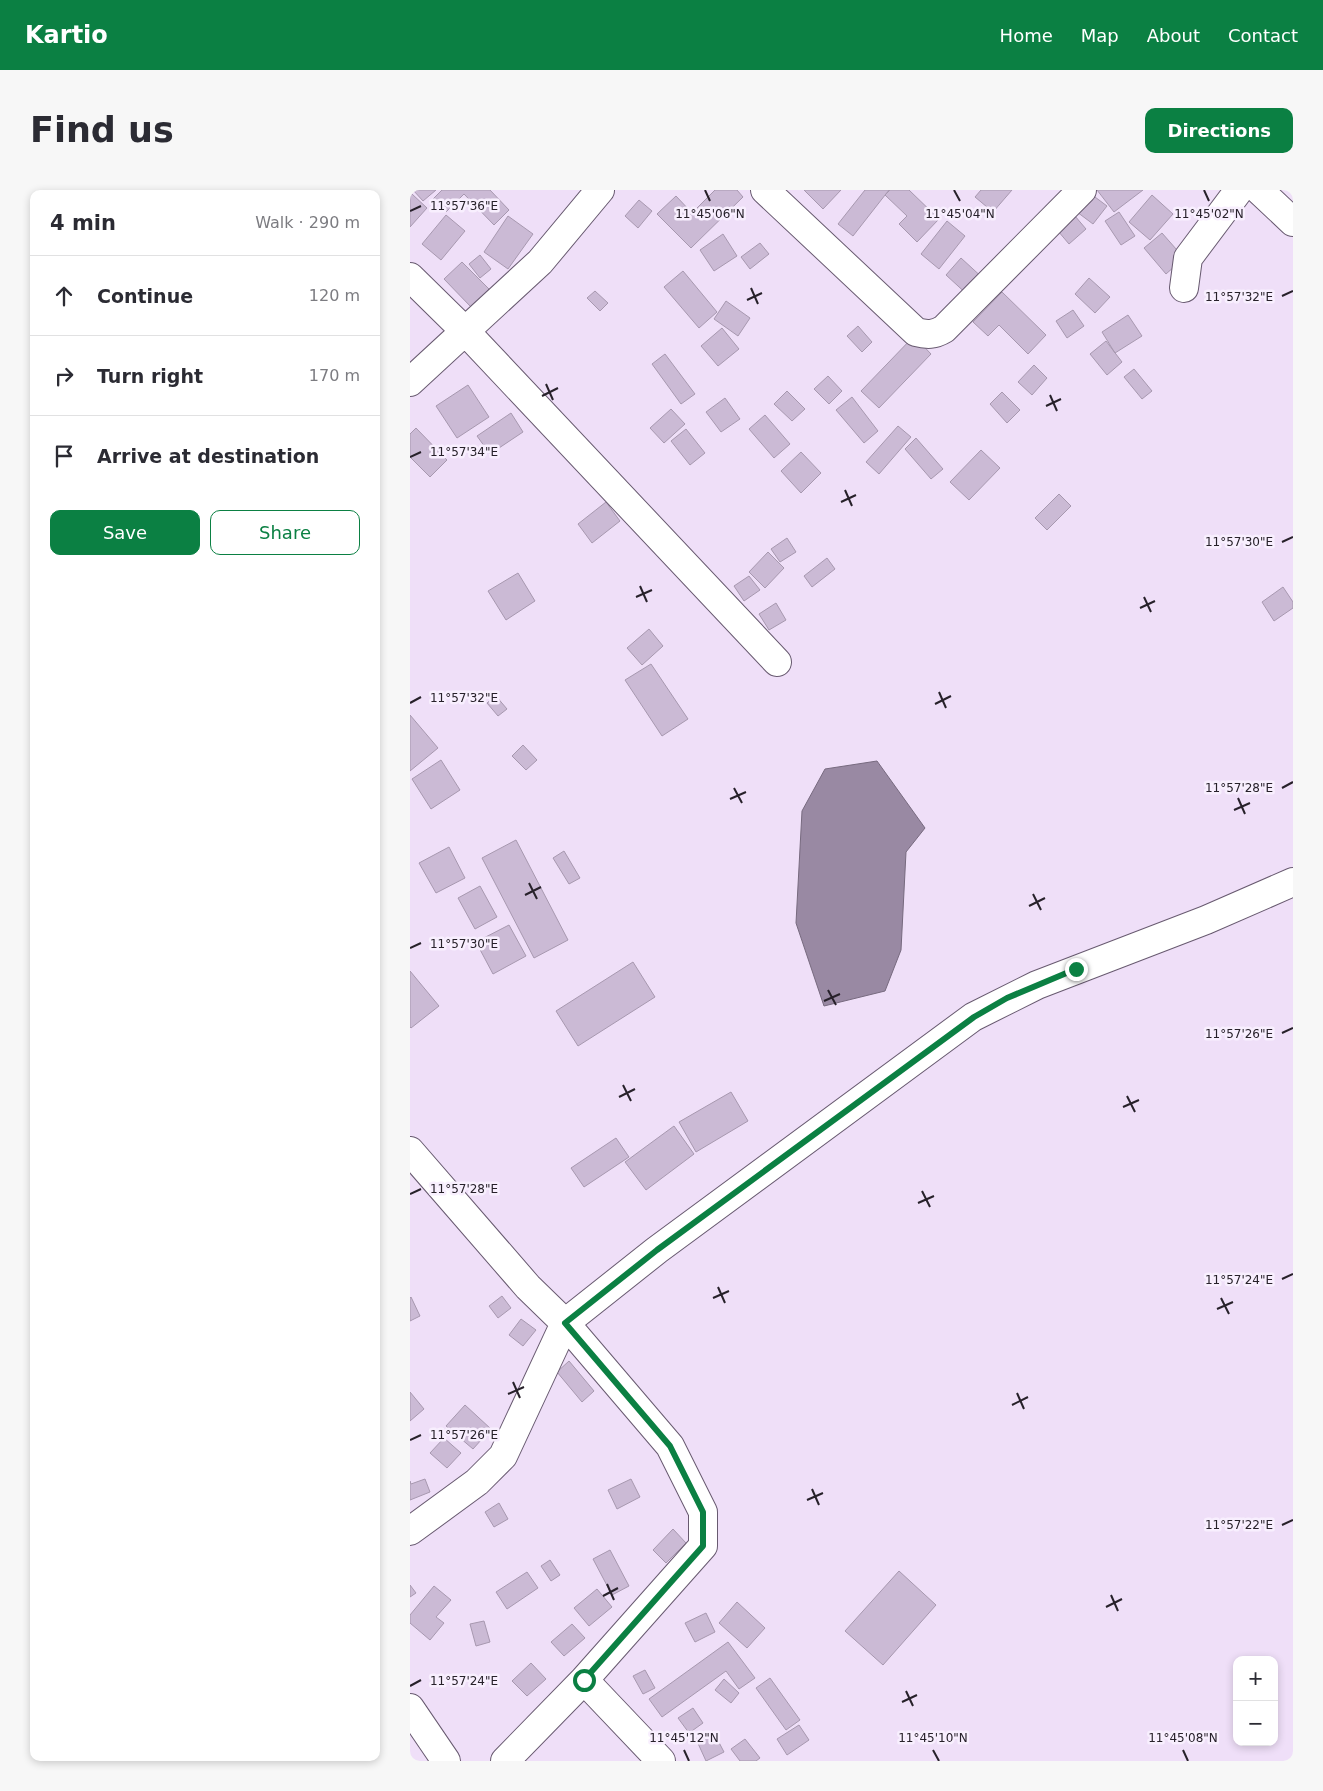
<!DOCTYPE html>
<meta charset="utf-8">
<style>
:root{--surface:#fff;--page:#f7f7f7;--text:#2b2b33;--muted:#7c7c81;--line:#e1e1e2;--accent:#0b8043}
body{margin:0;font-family:"DejaVu Sans",sans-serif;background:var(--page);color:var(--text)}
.controls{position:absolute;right:15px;bottom:15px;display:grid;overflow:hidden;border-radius:10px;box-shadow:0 2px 8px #0003}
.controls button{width:45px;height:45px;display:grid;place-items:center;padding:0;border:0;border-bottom:1px solid var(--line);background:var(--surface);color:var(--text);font:25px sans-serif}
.stop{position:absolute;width:15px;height:15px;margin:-11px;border:4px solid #0b8043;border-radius:50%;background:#fff}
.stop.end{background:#0b8043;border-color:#fff;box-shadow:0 1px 5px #0008}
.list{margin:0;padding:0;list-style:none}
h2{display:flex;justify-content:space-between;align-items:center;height:65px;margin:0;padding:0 20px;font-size:21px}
h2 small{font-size:16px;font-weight:400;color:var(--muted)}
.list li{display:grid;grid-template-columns:32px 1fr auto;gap:15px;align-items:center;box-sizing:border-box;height:80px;padding:0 20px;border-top:1px solid var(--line)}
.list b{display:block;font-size:19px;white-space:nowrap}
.list em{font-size:16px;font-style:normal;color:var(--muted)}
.actions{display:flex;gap:10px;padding:15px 20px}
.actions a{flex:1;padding:11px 0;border:1px solid var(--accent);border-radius:10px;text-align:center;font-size:18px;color:var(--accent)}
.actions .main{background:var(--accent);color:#fff}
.icon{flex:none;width:28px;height:28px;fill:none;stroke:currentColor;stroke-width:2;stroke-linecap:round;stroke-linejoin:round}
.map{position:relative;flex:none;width:883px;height:1571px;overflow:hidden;border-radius:10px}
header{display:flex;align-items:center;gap:30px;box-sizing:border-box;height:70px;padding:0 25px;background:var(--accent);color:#fff}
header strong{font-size:24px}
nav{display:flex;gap:28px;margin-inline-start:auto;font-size:18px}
.intro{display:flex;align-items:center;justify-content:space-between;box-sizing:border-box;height:120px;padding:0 30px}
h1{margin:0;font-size:35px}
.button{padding:12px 22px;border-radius:10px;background:var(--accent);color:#fff;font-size:18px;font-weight:700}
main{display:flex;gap:30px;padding:0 30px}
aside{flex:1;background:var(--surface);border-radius:10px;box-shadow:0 2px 8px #0003}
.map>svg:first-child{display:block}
</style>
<header>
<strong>Kartio</strong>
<nav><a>Home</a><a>Map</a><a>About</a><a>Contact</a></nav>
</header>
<div class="intro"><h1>Find us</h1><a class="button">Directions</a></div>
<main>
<aside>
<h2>4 min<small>Walk · 290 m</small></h2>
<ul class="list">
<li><svg class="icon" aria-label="ahead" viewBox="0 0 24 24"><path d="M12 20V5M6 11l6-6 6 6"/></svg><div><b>Continue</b></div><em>120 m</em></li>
<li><svg class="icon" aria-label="right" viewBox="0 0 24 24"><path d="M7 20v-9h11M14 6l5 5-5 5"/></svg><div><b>Turn right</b></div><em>170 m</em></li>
<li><svg class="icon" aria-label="arrive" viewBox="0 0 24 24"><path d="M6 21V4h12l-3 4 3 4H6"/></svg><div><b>Arrive at destination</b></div></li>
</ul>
<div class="actions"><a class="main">Save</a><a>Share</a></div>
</aside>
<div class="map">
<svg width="883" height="1571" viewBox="0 0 883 1571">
<rect width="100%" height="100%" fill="#efdff8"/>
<path fill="#9989a3" stroke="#776a7f" d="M467,571L515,638L496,662L491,760L475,801L414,816L386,733L392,621L415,579Z"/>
<path fill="#cbbad5" stroke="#a798af" d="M3,0H26L13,11Z
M32,0H80L99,20L84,35L54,4L36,22L23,9Z
M305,0H327L333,7L281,58L247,24L266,6L282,23Z
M394,0H431L413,19Z
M455,0H479L443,46L428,34Z
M480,0H499L529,29L507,52L489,34L497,26L475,5Z
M571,0H602L583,22L565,7Z
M687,0H733L704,22Z
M2,4L17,18L0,37V5Z
M681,4L697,16L683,34L667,22Z
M742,5L763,24L740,50L719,32Z
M229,10L242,21L228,38L215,26Z
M709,22L725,46L711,55L695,31Z
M36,25L55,41L31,70L12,54Z
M98,26L123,44L98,79L74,62Z
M665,26L676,39L659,54L648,41Z
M537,31L555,46L529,79L511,64Z
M752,43L774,68L756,84L734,58Z
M313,44L327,66L304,81L290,60Z
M350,53L359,64L340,79L331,67Z
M70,65L81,79L70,88L59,74Z
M551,68L575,90L560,107L536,85Z
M52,72L79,99L61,117L34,89Z
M273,81L307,122L289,138L254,97Z
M679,88L700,107L685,123L665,104Z
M185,101L198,113L190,121L177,108Z
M592,102L636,145L618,164L589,135L578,146L563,132Z
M316,111L340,128L328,146L304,129Z
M663,120L674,136L657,148L646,131Z
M718,125L732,146L705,163L692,142Z
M448,136L462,152L452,162L437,146Z
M312,138L329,159L308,176L291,156Z
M504,146L521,164L469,218L451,201Z
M696,151L712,172L697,185L680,164Z
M255,164L285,204L271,214L242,174Z
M624,175L637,188L622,205L608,192Z
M724,179L742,201L732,209L714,187Z
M418,186L432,201L419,214L404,199Z
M58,195L79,227L47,248L26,216Z
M377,201L395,219L382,231L364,214Z
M592,202L610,220L597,233L580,214Z
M442,207L468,241L454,253L426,220Z
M315,208L330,229L311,242L296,222Z
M261,219L275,234L254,253L240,238Z
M101,223L113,242L80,264L67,246Z
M355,225L380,254L364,268L339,239Z
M488,236L501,247L469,284L456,272Z
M6,238L37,270L20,287L0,267V244Z
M276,239L295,263L280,275L261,251Z
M506,248L533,279L521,289L495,259Z
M571,260L590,278L559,310L540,292Z
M391,262L411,283L391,303L371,281Z
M649,304L661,316L637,340L625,328Z
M196,312L210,331L182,353L168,334Z
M377,348L386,362L370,372L361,359Z
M358,362L374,378L355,398L339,382Z
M417,368L425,379L402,397L394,386Z
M108,383L125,411L96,430L78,401Z
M339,386L350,400L334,411L324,396Z
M873,397L883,412V418L864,431L852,412Z
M366,413L376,430L359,440L349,424Z
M239,439L253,456L232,475L217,458Z
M241,474L278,529L252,546L215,490Z
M86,506L97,519L88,526L77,513Z
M0,525L28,558L0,581Z
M113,555L127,570L116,580L102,566Z
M31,570L50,600L21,619L2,589Z
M106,650L158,750L124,768L72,668Z
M39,657L55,688L26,703L9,673Z
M154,661L170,688L159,694L143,668Z
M70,696L87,727L65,739L48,708Z
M99,735L116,766L83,784L66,752Z
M223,772L245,807L168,856L146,821Z
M0,781L29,816L1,838L0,837Z
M321,902L338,931L286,962L269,932Z
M264,936L284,964L236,1000L215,972Z
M206,948L219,967L174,997L161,978Z
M92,1106L101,1118L88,1128L79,1116Z
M1,1107L10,1126L0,1131V1108Z
M111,1129L126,1140L113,1156L99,1145Z
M159,1171L184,1201L172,1212L147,1182Z
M0,1202L14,1219L0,1231Z
M55,1215L81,1239L63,1259L36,1236Z
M34,1248L51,1263L37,1278L20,1263Z
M15,1289L20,1302L0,1310V1291L1,1294Z
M221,1289L230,1307L207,1319L198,1300Z
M89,1313L98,1329L84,1337L75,1322Z
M263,1339L276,1353L256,1373L243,1360Z
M200,1360L219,1396L202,1405L183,1369Z
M140,1370L150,1385L141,1391L131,1376Z
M489,1381L526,1415L473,1475L435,1441Z
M117,1382L128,1398L97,1419L86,1402Z
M0,1395L6,1403L0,1407Z
M24,1396L41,1410L26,1427L34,1433L20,1450L0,1433V1425Z
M187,1399L202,1417L179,1436L164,1418Z
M327,1412L355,1438L337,1458L309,1433Z
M296,1423L305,1442L285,1452L275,1433Z
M74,1431L80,1452L66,1456L60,1434Z
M162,1434L175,1448L154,1466L141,1452Z
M318,1452L345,1488L329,1499L316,1481L252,1527L239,1509Z
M121,1473L136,1489L117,1506L102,1491Z
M235,1480L245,1498L233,1504L223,1486Z
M360,1488L390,1530L376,1540L346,1498Z
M314,1489L329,1503L321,1513L305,1500Z
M283,1518L293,1533L279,1543L268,1528Z
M389,1535L399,1550L377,1565L367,1549Z
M303,1541L314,1562L296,1571L286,1549Z
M335,1549L350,1568L346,1571H330L321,1559Z"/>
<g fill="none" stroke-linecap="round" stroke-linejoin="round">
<defs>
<path id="minor" d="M355,0L506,142C517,145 524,145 534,139L672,0
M849,0L883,32
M0,87L55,141L367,472
M774,98L778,68L829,0
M0,192L130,72L190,0
M0,961L118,1097L155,1133L260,1256L293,1322V1356L174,1490L95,1571
M0,1341L67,1292L93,1266L155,1133L247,1060L563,827L627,795L796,730L883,692
M174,1490L251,1571
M0,1518L36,1571"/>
</defs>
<use href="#minor" stroke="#685a70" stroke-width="30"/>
<use href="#minor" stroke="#fff" stroke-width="28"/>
</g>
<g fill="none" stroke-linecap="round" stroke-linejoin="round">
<path stroke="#0b8043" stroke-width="6" d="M174,1490L293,1356V1322L260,1256L155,1133L247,1060L564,827L597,808L666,779"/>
</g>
<path fill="none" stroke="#27212a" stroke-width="2" d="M295,0L300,11M544,0L550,11M794,0L799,11M0,21L11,16M341,98L348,114M872,106L883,101M337,110L352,103M136,194L143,210M640,205L647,221M132,206L148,198M636,216L651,209M0,267L11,262M435,300L442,316M431,312L446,305M872,352L883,347M230,396L237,412M226,407L242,400M734,407L741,422M730,418L745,411M529,502L536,518M0,513L11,507M525,514L541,506M324,598L332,613M872,598L883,592M828,608L835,624M320,609L336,602M824,620L840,613M119,693L127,709M623,704L631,720M115,705L131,697M619,716L635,708M0,758L11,753M418,800L426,815M414,811L430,804M872,843L883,838M213,895L221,911M717,906L725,922M209,907L225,899M713,917L729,910M512,1001L520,1017M0,1004L11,999M508,1013L524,1006M872,1089L883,1084M308,1097L315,1113M303,1108L319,1101M811,1108L819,1124M807,1119L823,1112M103,1192L110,1208M607,1203L614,1219M98,1204L114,1197M602,1215L618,1207M0,1250L11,1245M402,1299L409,1315M397,1310L413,1303M872,1335L883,1330M197,1394L204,1410M701,1405L708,1421M193,1406L208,1398M696,1417L712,1409M0,1496L11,1490M496,1501L503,1516M492,1512L507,1505M274,1560L279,1571M523,1560L529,1571M773,1560L778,1571"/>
<g font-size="12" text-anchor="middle" fill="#27212a" stroke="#f8effe" stroke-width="5" stroke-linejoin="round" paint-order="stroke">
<text x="54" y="20">11°57'36"E</text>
<text x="550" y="28">11°45'04"N</text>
<text x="799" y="28">11°45'02"N</text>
<text x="300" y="28">11°45'06"N</text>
<text x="829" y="111">11°57'32"E</text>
<text x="54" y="266">11°57'34"E</text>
<text x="829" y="356">11°57'30"E</text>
<text x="54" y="512">11°57'32"E</text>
<text x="829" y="602">11°57'28"E</text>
<text x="54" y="758">11°57'30"E</text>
<text x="829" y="848">11°57'26"E</text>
<text x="54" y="1003">11°57'28"E</text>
<text x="829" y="1094">11°57'24"E</text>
<text x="54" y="1249">11°57'26"E</text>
<text x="829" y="1339">11°57'22"E</text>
<text x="54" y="1495">11°57'24"E</text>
<text x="274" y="1552">11°45'12"N</text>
<text x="523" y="1552">11°45'10"N</text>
<text x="773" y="1552">11°45'08"N</text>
</g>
</svg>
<div class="controls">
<button>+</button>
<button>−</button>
</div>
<div class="stop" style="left:174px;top:1490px"></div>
<div class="stop end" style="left:666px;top:779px"></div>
</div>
</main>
